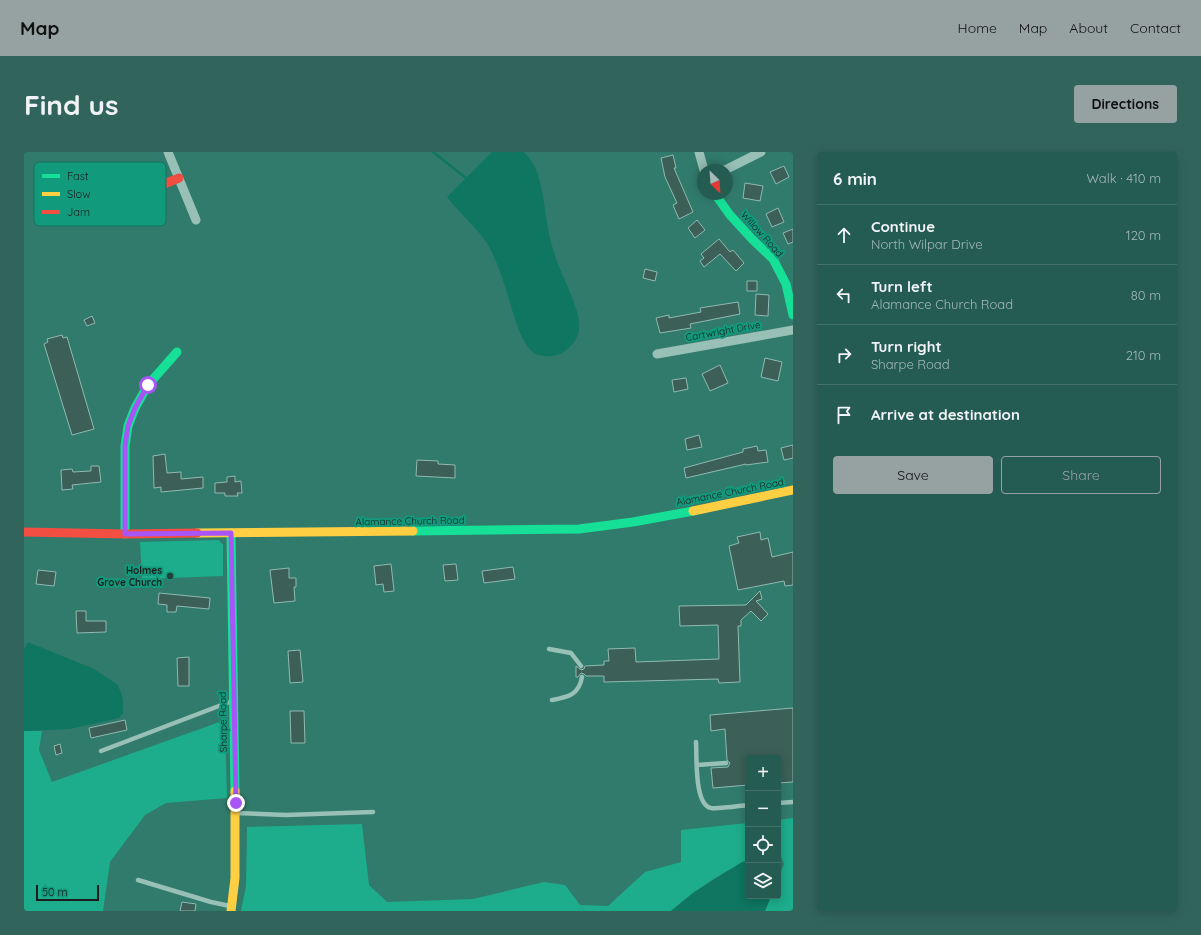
<!DOCTYPE html>
<meta charset="utf-8">
<style>
:root{--surface:#255c51;--page:#31655b;--text:#f1f3f6;--muted:#a3bab7;--line:#427168;--accent:#95a2a1}
body{margin:0;font-family:Quicksand,sans-serif;background:var(--page);color:var(--text)}
.controls{position:absolute;right:12px;bottom:12px;display:grid;overflow:hidden;border-radius:4px;box-shadow:0 2px 10px #0003}
.controls button{width:36px;height:36px;display:grid;place-items:center;padding:0;border:0;border-bottom:1px solid var(--line);background:var(--surface);color:var(--text);font:20px sans-serif}
.compass{position:absolute;left:673px;top:12px;width:36px;height:36px;border-radius:50%;background:var(--surface);box-shadow:0 2px 10px #0003;rotate:155deg}
.scale{position:absolute;left:12px;bottom:10px;width:63px;box-sizing:border-box;padding-left:4px;border:2px solid #1d1d1d;border-top:0;font-size:11px;line-height:14px;white-space:nowrap;color:#1d1d1d;-webkit-text-stroke:3px #129a7d;paint-order:stroke}
.stop{position:absolute;width:12px;height:12px;margin:-9px;border:3px solid #a855f7;border-radius:50%;background:#fff}
.stop.end{background:#a855f7;border-color:#fff;box-shadow:0 1px 4px #0008}
.list{margin:0;padding:0;list-style:none}
h2{display:flex;justify-content:space-between;align-items:center;height:52px;margin:0;padding:0 16px;font-size:17px}
h2 small{font-size:13px;font-weight:400;color:var(--muted)}
.list li{display:grid;grid-template-columns:26px 1fr auto;gap:12px;align-items:center;box-sizing:border-box;height:60px;padding:0 16px;border-top:1px solid var(--line)}
.list b{display:block;font-size:15px;white-space:nowrap}
.list p{margin:0;font-size:13px;white-space:nowrap;color:var(--muted)}
.list em{font-size:13px;font-style:normal;color:var(--muted)}
.actions{display:flex;gap:8px;padding:12px 16px}
.actions a{flex:1;padding:9px 0;border:1px solid var(--accent);border-radius:4px;text-align:center;font-size:14px;color:var(--accent)}
.actions .main{background:var(--accent);color:#111}
.icon{flex:none;width:22px;height:22px;fill:none;stroke:currentColor;stroke-width:2;stroke-linecap:round;stroke-linejoin:round}
.map{position:relative;flex:none;width:769px;height:759px;overflow:hidden;border-radius:4px}
header{display:flex;align-items:center;gap:24px;box-sizing:border-box;height:56px;padding:0 20px;background:var(--accent);color:#111}
header strong{font-size:19px}
nav{display:flex;gap:22px;margin-inline-start:auto;font-size:14px}
.intro{display:flex;align-items:center;justify-content:space-between;box-sizing:border-box;height:96px;padding:0 24px}
h1{margin:0;font-size:28px}
.button{padding:10px 18px;border-radius:4px;background:var(--accent);color:#111;font-size:14px;font-weight:700}
main{display:flex;gap:24px;padding:0 24px}
aside{flex:1;background:var(--surface);border-radius:4px;box-shadow:0 2px 10px #0003}
.map>svg:first-child{display:block}
</style>
<header>
<strong>Map</strong>
<nav><a>Home</a><a>Map</a><a>About</a><a>Contact</a></nav>
</header>
<div class="intro"><h1>Find us</h1><a class="button">Directions</a></div>
<main>
<div class="map">
<svg width="769" height="759" viewBox="0 0 769 759">
<rect width="100%" height="100%" fill="#317b6c"/>
<path fill="#1dad8c" d="M195,388L199,393V424L118,427L116,390Z
M201,568L203,646L142,651L121,663L86,710L79,759H0V579H18L15,598L28,630Z
M769,666V759H741L747,744H754V727L760,712L757,704H754V668Z
M724,671V709C716,711 709,716 701,720C682,731 664,744 647,759H217L222,734L223,675L338,672L345,733L363,750L449,747L520,730L541,733L556,753L584,754L621,720L657,710V678Z"/>
<path fill="#0e7661" d="M468,0H500C506,7 512,14 514,23C520,42 521,62 525,82C528,94 531,106 536,117C540,127 545,137 549,148C552,157 556,166 555,177C554,188 544,200 533,203C526,205 516,205 510,201C500,193 495,179 491,167C483,142 477,116 464,93C453,75 436,62 423,45Z
M4,490L70,517L94,533L99,547V561L95,566L46,577L0,579V497Z
M724,709V744H747L741,759H647L669,741L718,710Z"/>
<g fill="none" stroke-linecap="round" stroke-linejoin="round">
<path stroke="#0e7661" stroke-width="2.5" d="M409,0L442,26L443,28"/>
</g>
<path fill="#3c5f58" stroke="#90bab2" d="M649,3L652,16H650L669,60L655,67L649,53L653,51L641,25L637,6Z
M760,14L765,25L752,32L746,20Z
M721,31L739,34L736,49L719,46Z
M754,56L760,70L748,75L742,62Z
M673,68L681,78L671,86L664,76Z
M769,77V90L764,92L759,81Z
M695,87L706,100L709,98L720,111L712,119L696,102L680,115L676,109L680,106L677,102Z
M621,117L633,120L631,129L619,126Z
M723,129H733V139H723Z
M732,142L745,143L744,164L731,163Z
M714,150L716,162L666,172L667,176L636,181L632,166L645,163V166L677,160L676,156Z
M68,164L71,171L63,174L60,168Z
M38,183L39,186L43,185L70,277L48,283L20,192L24,190L23,187Z
M741,206L758,210L754,229L737,225Z
M696,213L704,231L686,239L678,222Z
M662,226L664,237L650,240L648,228Z
M675,283L678,295L663,298L661,287Z
M769,293V306L760,308L757,296Z
M733,294L734,299L742,298L744,310L722,313V312L662,326L660,316L719,300V297Z
M141,302L143,321L157,320V327L179,325V336L137,340V335L130,336L129,304Z
M393,308L414,309V312L431,313V326L392,324Z
M67,314H75L77,330L48,333L49,337L38,338L37,318L48,317L49,320L67,319Z
M211,324V330L217,329L218,341H213L214,344H201V341H191V331L203,330V325Z
M736,380L737,388L744,386L748,405L769,400V433L761,434L760,429L714,438L705,394L715,391L713,385Z
M367,412L370,439L360,440L359,432L352,433L350,414Z
M432,412L434,428L421,429L419,413Z
M489,415L491,427L460,431L458,419Z
M265,416V426H272V435H270L271,449L250,451L246,418Z
M14,418L32,420L30,434L12,432Z
M736,439L738,447L732,449L744,462L737,469L727,459L717,468V474H714L716,530L695,531L694,527L580,530V524H562L560,522L557,521L554,525H552V514L557,518L560,517L561,514L580,513V509H585L584,497L611,496L612,510L695,507L694,473L656,474L655,454L722,453Z
M135,441L186,446L185,457L153,454L152,460H143V453L134,452Z
M52,459H62V469H82V480L53,481Z
M276,498L279,530L266,531L264,499Z
M165,505V534H154L153,506Z
M769,556V630L754,631V606H724V633L689,636L687,616L704,615L706,611L703,608L701,577L687,579L686,563Z
M266,559H280L281,591H267Z
M101,568L103,578L67,586L65,576Z
M36,592L38,601L32,603L30,594Z
M158,750L172,752L171,759H156Z"/>
<g fill="none" stroke-linecap="round" stroke-linejoin="round">
<path stroke="#98c0b7" stroke-width="4.5" d="M525,497L547,501L557,514
M528,548C544,545 555,543 558,525
M672,590C673,604 670,653 687,656C696,657 714,654 724,653
M77,599L208,549
M673,613L702,611
M754,651L769,650
M213,661L262,663L349,660
M114,728L187,750L206,754"/>
<path stroke="#98c0b7" stroke-width="9" d="M144,0L172,68
M675,0L680,18
M701,18L737,0
M633,202L769,178"/>
<path stroke="#16e098" stroke-width="9" d="M691,42L706,63L728,87L749,107L762,132L769,163
M389,379L555,377L609,370L669,359
M207,381L211,639
M101,382V294L104,274L111,256L124,233L153,200"/>
<path stroke="#ffcf43" stroke-width="9" d="M669,359L769,338
M173,381L389,379
M207,759L211,726V639"/>
<path stroke="#f24e42" stroke-width="9" d="M78,57L155,26
M0,380L101,382L173,381"/>
</g>
<g fill="none" stroke-linecap="round" stroke-linejoin="round">
<path stroke="#a855f7" stroke-width="5" d="M124,233L111,256L104,274L101,294V382L207,381L212,651"/>
</g>
<circle fill="#243e39" stroke="#129a7d" stroke-width="1.5" cx="146" cy="424" r="4"/>
<g text-anchor="middle" dominant-baseline="central" stroke-width="4" stroke-linejoin="round" paint-order="stroke">
<g font-size="10" fill="#1d1d1d" stroke="#129a7d">
<text transform="translate(738 82) rotate(48)">Willow Road</text>
<text transform="translate(699 179) rotate(-10)">Cartwright Drive</text>
<text transform="translate(706 340) rotate(-11)">Alamance Church Road</text>
<text transform="translate(386 369) rotate(-1)">Alamance Church Road</text>
<text transform="translate(199 570) rotate(-91)">Sharpe Road</text>
</g>
<g font-size="10" font-weight="bold" fill="#1d1d1d" stroke="#129a7d" text-anchor="end">
<text x="138" y="418">Holmes<tspan x="138" dy="12">Grove Church</tspan></text>
</g>
</g>
<rect x="10" y="10" width="132" height="64" rx="6" fill="#129a7d" stroke="#157460" stroke-width="1"/>
<rect x="18" y="22" width="18" height="4" fill="#16e098"/>
<rect x="18" y="40" width="18" height="4" fill="#ffcf43"/>
<rect x="18" y="58" width="18" height="4" fill="#f24e42"/>
<g font-size="11" fill="#1d1d1d">
<text x="43" y="28">Fast</text>
<text x="43" y="46">Slow</text>
<text x="43" y="64">Jam</text>
</g>
</svg>
<div class="controls">
<button>+</button>
<button>−</button>
<button><svg class="icon" aria-label="locate" viewBox="0 0 24 24"><circle cx="12" cy="12" r="6"/><path d="M12 2v4M12 18v4M2 12h4M18 12h4"/></svg></button>
<button><svg class="icon" aria-label="layers" viewBox="0 0 24 24"><path d="M12 4l9 5-9 5-9-5zM3 14l9 5 9-5"/></svg></button>
</div>
<svg class="compass" viewBox="-18 -18 36 36"><path d="M0-13l5 13h-10z" fill="#e53935"/><path d="M0 13l5-13h-10z" fill="#a3bab7"/></svg>
<div class="scale">50 m</div>
<div class="stop" style="left:124px;top:233px"></div>
<div class="stop end" style="left:212px;top:651px"></div>
</div>
<aside>
<h2>6 min<small>Walk · 410 m</small></h2>
<ul class="list">
<li><svg class="icon" aria-label="ahead" viewBox="0 0 24 24"><path d="M12 20V5M6 11l6-6 6 6"/></svg><div><b>Continue</b><p>North Wilpar Drive</p></div><em>120 m</em></li>
<li><svg class="icon" aria-label="left" viewBox="0 0 24 24"><path d="M17 20v-9H6M10 6l-5 5 5 5"/></svg><div><b>Turn left</b><p>Alamance Church Road</p></div><em>80 m</em></li>
<li><svg class="icon" aria-label="right" viewBox="0 0 24 24"><path d="M7 20v-9h11M14 6l5 5-5 5"/></svg><div><b>Turn right</b><p>Sharpe Road</p></div><em>210 m</em></li>
<li><svg class="icon" aria-label="arrive" viewBox="0 0 24 24"><path d="M6 21V4h12l-3 4 3 4H6"/></svg><div><b>Arrive at destination</b></div></li>
</ul>
<div class="actions"><a class="main">Save</a><a>Share</a></div>
</aside>
</main>
